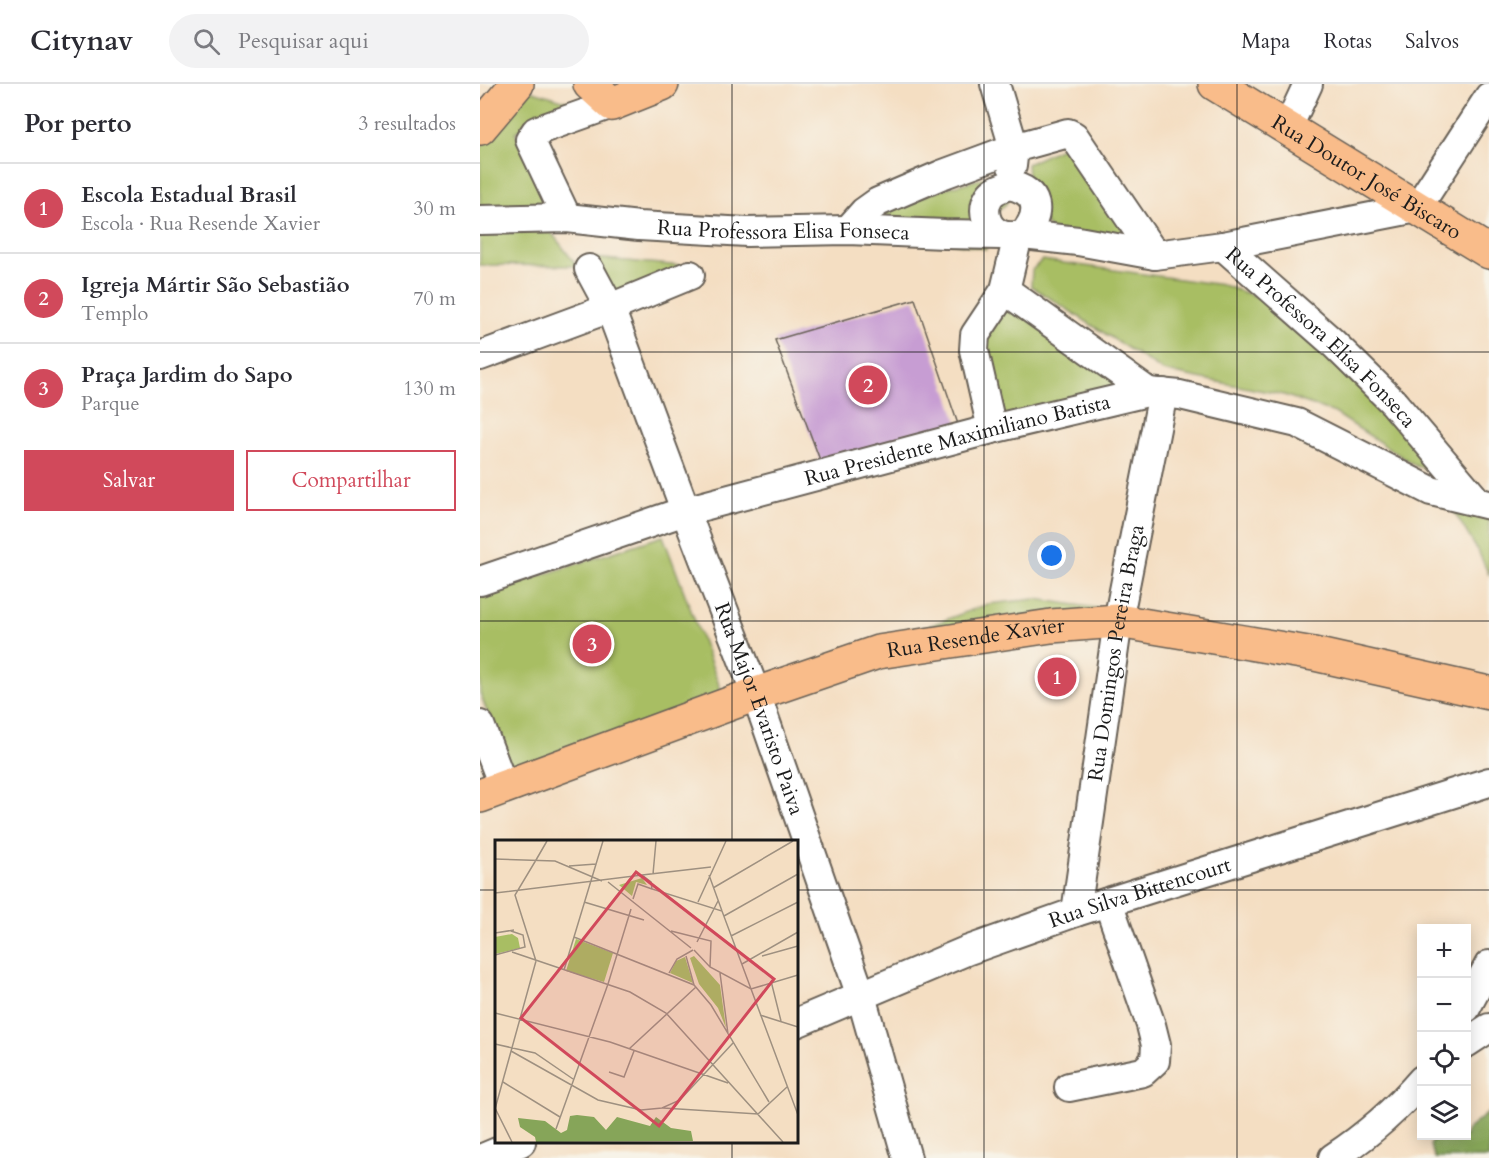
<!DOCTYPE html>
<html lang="pt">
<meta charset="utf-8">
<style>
:root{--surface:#fff;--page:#f2f2f3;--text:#2b2b33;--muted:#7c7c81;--line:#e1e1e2;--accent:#d1495b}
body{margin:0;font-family:Cardo,serif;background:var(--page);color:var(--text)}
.controls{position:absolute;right:18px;bottom:18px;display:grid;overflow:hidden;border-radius:0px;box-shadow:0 3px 15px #0003}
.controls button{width:54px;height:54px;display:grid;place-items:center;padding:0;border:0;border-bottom:2px solid var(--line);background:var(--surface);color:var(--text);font:30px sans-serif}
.you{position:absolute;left:572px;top:472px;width:21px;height:21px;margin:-15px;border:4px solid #fff;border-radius:50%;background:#1a73e8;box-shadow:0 0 0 9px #1a73e833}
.badge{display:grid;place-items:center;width:39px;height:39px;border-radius:50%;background:var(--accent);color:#fff;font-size:20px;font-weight:700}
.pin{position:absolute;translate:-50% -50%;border:3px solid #fff;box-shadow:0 2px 6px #0006}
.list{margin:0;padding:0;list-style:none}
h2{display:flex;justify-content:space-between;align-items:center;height:78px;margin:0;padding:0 24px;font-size:26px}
h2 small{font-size:20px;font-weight:400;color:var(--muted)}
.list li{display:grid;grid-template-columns:39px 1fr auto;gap:18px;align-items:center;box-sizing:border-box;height:90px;padding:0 24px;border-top:2px solid var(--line)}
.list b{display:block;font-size:22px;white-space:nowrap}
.list p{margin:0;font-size:20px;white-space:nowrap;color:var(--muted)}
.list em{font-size:20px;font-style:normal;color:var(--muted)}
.actions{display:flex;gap:12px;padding:18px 24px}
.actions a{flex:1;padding:14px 0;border:2px solid var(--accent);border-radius:0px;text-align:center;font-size:21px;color:var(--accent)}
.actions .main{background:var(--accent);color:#fff}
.icon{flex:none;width:33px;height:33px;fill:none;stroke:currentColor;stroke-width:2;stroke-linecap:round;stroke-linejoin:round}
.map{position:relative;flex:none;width:1009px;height:1074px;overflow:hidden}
header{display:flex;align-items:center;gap:36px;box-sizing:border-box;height:84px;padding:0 30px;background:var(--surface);border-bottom:2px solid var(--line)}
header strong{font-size:28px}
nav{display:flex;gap:33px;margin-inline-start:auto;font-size:21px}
.search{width:420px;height:54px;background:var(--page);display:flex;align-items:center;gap:15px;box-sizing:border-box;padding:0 21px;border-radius:33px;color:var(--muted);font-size:22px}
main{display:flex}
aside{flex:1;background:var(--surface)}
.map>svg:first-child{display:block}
</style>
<header>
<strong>Citynav</strong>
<div class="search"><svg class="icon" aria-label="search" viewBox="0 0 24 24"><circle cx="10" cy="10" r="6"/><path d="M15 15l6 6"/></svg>Pesquisar aqui</div>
<nav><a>Mapa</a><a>Rotas</a><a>Salvos</a></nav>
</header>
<main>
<aside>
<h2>Por perto<small>3 resultados</small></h2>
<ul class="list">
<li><span class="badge">1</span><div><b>Escola Estadual Brasil</b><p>Escola · Rua Resende Xavier</p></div><em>30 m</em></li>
<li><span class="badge">2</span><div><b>Igreja Mártir São Sebastião</b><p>Templo</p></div><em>70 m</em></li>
<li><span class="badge">3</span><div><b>Praça Jardim do Sapo</b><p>Parque</p></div><em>130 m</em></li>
</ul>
<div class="actions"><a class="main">Salvar</a><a>Compartilhar</a></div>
</aside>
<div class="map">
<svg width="1009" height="1074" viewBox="0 0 1009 1074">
<rect width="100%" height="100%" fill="#f7f3e8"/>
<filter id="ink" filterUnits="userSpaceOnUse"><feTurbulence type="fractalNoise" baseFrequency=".0167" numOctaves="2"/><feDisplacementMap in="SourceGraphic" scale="12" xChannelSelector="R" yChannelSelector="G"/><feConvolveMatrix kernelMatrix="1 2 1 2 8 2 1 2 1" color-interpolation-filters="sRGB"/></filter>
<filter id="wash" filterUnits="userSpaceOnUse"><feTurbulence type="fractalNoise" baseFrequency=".008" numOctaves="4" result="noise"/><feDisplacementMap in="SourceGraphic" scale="24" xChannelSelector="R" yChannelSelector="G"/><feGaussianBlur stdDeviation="1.35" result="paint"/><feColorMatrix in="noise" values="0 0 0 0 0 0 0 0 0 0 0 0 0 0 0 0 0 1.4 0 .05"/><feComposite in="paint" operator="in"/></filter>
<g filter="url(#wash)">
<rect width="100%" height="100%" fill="#f4dec2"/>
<path fill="#a8be63" stroke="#626d40" stroke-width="1.5" d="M50,6L99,21L35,48L70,123H0V64Z
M594,58L660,173L572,147L550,118L547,80Z
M539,85L526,120L507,135L506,165L383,142L395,129L466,104Z
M0,147L71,148L97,182L0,181Z
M113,174L214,183L129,218Z
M562,176L743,201L783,215L855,270L967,391L936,382L855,329L804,311L683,287L551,202L552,186Z
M528,215L655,305L516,339L499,265Z
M972,424L1009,429V491L999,469Z
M183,452L244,614L34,699L0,609V511Z
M556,515L629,526L381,567L508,520Z"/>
<path fill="#86a559" stroke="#51603a" stroke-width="1.5" d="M1009,1028V1074H955L950,1061L957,1052H986L987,1046Z"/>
<g id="blocks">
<path fill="#c79dd3" d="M435,215L480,346L343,384L295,256Z"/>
</g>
</g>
<g filter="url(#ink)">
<use href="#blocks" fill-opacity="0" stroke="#686056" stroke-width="1.5"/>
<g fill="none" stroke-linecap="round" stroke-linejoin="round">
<defs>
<g id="minor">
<path d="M515,0L534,64L532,82"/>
<path d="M808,43L828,0"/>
<path d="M529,101C560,107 562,129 543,151C536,152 526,153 520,150C506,144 501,126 509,113C513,106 521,104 529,101Z"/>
<path d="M87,134L50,56L56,47L132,20"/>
<path id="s1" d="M0,136L87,134L159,142L267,148L368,146L465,150L521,151"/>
<path d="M368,146L384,128L398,118L461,91L534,64L588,49L594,52L675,171"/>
<path d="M543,151L598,157L675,171L743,162L937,124L1009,13"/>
<path id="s2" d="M743,162L851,257L913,318L997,417"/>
<path id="s3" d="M109,185L130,224L213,447L276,610L381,912L427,1074"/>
<path d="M525,206L668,308"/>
<path d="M0,272L130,224L210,191"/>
<path d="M512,345L494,266L495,251L525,206L538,152"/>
<path id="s4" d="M0,497L205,427L512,345L668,308L700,311L817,339L951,407L1009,421"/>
<path d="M0,641L24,704"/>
<path id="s5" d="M596,828L638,537L683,309"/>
<path d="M986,924L1009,881"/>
<path id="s6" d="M316,939L486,867L596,828L1009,698"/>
<path d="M986,959L1009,944"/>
<path d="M589,1003L663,988L675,977L676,961L671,941L628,818"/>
<path d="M3,1074L41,1058"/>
<path d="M853,1074C885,1053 917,1025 942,996"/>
</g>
<g id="major">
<path d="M110,0L132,20L182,0"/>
<path id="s7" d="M735,0L1009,168"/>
<path d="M0,44L37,0"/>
<path id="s8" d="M0,712L276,610L398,568L571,542L638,537L834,570L1009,609"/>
</g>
</defs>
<use href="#minor" stroke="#686056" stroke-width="32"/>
<use href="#major" stroke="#686056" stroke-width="36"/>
<use href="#minor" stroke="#fff" stroke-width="28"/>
<use href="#major" stroke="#f9bc8a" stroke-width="33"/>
</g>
</g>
<path fill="none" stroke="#1c1c1c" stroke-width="1.5" stroke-opacity="0.55" d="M252,0V758M504,0V1074M757,0V1074M0,268H1009M0,537H1009M0,806H16M316,806H1009M252,1058V1074"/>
<g text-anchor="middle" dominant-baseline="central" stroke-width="4.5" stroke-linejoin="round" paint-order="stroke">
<g font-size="21" fill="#1c1c1c" stroke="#f7f3e8">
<text stroke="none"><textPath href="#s7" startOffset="178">Rua Doutor José Biscaro</textPath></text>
<text stroke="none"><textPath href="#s1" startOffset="304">Rua Professora Elisa Fonseca</textPath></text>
<text stroke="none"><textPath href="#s2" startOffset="134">Rua Professora Elisa Fonseca</textPath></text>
<text stroke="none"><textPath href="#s4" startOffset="498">Rua Presidente Maximiliano Batista</textPath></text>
<text stroke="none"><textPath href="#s8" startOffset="522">Rua Resende Xavier</textPath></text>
<text stroke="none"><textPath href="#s5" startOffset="262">Rua Domingos Pereira Braga</textPath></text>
<text stroke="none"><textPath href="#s3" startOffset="472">Rua Major Evaristo Paiva</textPath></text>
<text stroke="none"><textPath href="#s6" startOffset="368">Rua Silva Bittencourt</textPath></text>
</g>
</g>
<g transform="translate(15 756)">
<rect width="303" height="303" fill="#f4dec2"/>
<path d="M147,38L152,45L141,42L137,56L124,45ZM17,94L23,98L25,108L0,114V97ZM81,99L118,113L109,142L71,131ZM199,116L225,145L231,188L223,168L204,144L195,118ZM190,117L198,143L175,133L181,121Z" fill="#a8be63"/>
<path d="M82,275L99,277L111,290L122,277L155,286L161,277L176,288L196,291L198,301L41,302L40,297L25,287L23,278L50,281L66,293L72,290L75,276Z" fill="#86a559"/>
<path fill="none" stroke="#9e9080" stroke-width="1.5" d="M0,19L60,21L107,41M41,20L52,1M74,26L101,24M158,34L161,1M147,35L216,27M214,35L227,71M113,42L196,108M218,48L298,1M0,53L147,35L156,42L157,49L227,71L303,275M138,59L143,44L157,49M89,62L149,80M203,62L231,1M229,76L303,34M176,91L216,101L215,127M0,93L19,90M236,96L303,62M79,97L199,145L216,165L274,262M202,102L223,61M199,110L215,127L256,149L303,135M17,112L135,152L171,173L288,302M0,115L30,107L28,95L16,91M191,116L199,145M267,116L303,106M41,121L20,55L41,20M247,124L303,92M69,130L108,1M174,133L182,119L198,110M225,133L233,194M276,141L286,181M0,173L115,202L233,243M265,175L303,187M0,204L40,213L78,239M134,209L201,147M16,211L103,260L146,270L167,268L185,260L238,203M114,232L129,237L139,211M8,242L65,277M0,268L17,302M168,268L263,274L292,247M0,269L41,121M61,289L113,144L136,69"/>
<path fill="#d1495b" fill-opacity="0.15" stroke="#d1495b" stroke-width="3" d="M141,32L279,139L164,286L26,178Z"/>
<rect width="303" height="303" fill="none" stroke="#1c1c1c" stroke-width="3"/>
</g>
</svg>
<div class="controls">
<button>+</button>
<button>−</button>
<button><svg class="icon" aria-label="locate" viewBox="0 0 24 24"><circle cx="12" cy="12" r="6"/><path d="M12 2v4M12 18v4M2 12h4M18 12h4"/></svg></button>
<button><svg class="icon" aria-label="layers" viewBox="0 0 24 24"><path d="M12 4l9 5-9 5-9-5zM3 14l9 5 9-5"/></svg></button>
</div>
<div class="you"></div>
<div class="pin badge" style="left:577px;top:593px">1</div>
<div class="pin badge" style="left:388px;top:301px">2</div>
<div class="pin badge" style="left:112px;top:560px">3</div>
</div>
</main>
